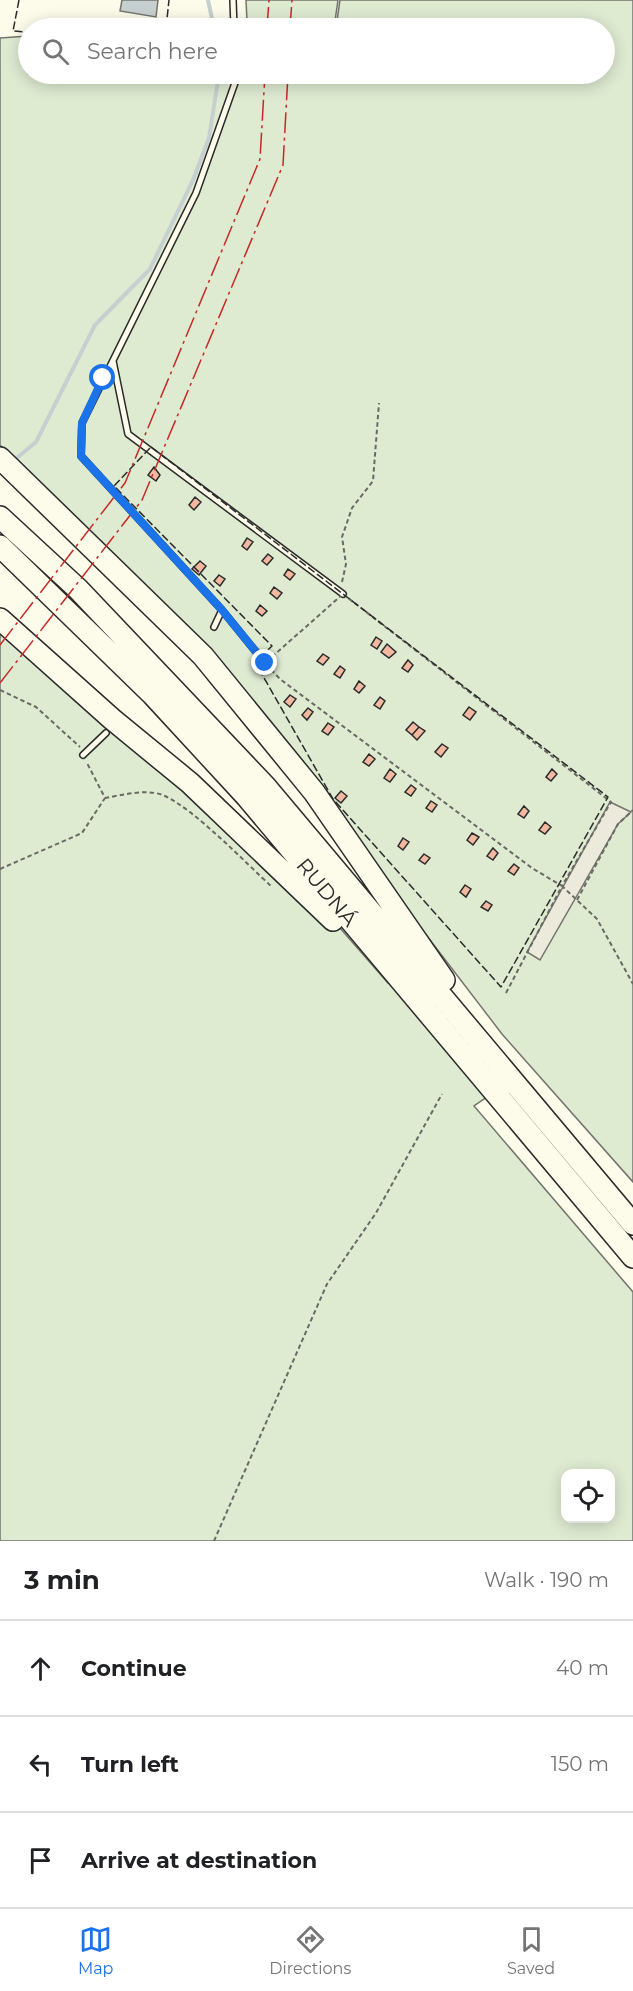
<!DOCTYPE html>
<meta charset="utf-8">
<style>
:root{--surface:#fff;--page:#f2f2f2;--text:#202124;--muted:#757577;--line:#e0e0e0;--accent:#1a73e8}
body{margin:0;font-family:Montserrat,sans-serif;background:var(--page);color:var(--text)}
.controls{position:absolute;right:18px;bottom:18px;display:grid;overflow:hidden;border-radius:12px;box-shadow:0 3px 15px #0003}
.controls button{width:54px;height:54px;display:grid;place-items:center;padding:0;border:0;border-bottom:2px solid var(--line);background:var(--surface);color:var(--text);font:30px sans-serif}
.stop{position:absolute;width:18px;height:18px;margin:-14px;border:4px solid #1a73e8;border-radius:50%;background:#fff}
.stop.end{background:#1a73e8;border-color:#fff;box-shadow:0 2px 6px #0008}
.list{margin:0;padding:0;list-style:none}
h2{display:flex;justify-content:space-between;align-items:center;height:78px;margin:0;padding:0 24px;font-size:26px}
h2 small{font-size:20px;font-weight:400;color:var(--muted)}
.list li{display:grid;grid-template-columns:39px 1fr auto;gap:18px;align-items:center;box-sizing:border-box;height:96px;padding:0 24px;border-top:2px solid var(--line)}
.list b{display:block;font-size:22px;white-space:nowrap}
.list em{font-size:20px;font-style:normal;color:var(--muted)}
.icon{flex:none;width:33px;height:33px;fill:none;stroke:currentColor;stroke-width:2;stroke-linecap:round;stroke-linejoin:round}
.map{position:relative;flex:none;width:633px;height:1541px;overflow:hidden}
.search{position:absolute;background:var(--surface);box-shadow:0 3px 15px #0003;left:18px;right:18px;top:18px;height:66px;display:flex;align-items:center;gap:15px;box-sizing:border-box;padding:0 21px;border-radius:33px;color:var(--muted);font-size:22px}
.sheet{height:366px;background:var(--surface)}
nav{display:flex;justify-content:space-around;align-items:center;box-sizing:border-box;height:84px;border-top:2px solid var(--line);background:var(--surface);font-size:16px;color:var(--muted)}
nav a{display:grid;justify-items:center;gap:3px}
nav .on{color:var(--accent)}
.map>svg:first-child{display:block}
</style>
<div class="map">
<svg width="633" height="1541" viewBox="0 0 633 1541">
<rect width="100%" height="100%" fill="#fdfbea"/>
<path fill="#deebd1" stroke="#74746e" stroke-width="1.5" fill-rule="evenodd" d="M246,0H338L334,28H237L247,21Z
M340,0H633V1182L502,1034L199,638L0,445V38L28,36V74H604V28H336Z
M0,619L326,912L388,983L406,988L494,1092L474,1106L633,1292V1541H0ZM566,1474H610V1518H566Z"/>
<path fill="#eceadb" stroke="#74746e" stroke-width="1.5" d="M610,802L631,812L618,824L540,960L527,952Z"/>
<path fill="#c7d0d0" stroke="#74746e" stroke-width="1.5" d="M122,0H158L156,17L120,11Z"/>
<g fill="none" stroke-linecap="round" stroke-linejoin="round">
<path stroke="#c7d0d0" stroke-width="4" d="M208,0L214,28
M12,462L36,442L95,325L150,269L193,180L209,138L219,74"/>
</g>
<path fill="#f2b8a0" stroke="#2b2b2b" stroke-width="1.5" d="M154,467L160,475L156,481L148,475Z
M195,497L201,502L194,510L189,505Z
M247,538L253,542L247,550L242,546Z
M268,554L273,558L267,565L262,561Z
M200,561L206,566L199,575L192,569Z
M288,569L295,574L290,580L284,575Z
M219,575L225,579L220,586L214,581Z
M274,587L282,593L277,599L270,593Z
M260,605L267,611L262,616L256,611Z
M376,637L382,641L377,649L371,645Z
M387,644L396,652L389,658L381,652Z
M323,654L329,658L323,665L317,661Z
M408,660L413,665L408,672L402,668Z
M340,666L345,670L340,678L334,674Z
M359,681L365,686L359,693L354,689Z
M290,695L296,699L290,707L284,702Z
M380,697L385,701L380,709L374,705Z
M469,707L476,712L470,720L463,715Z
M308,708L313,712L307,720L302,715Z
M413,722L419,727L412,735L406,730Z
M328,723L334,727L328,735L322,731Z
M419,727L425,731L417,740L412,735Z
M442,744L448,748L441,757L435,752Z
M369,754L375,759L369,766L363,762Z
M390,769L396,774L390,782L384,778Z
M552,769L557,774L551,781L546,777Z
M411,785L416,789L411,796L405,792Z
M341,791L347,796L341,803L335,798Z
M431,801L437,805L432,812L426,808Z
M524,806L529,811L524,818L518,814Z
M545,822L551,827L545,834L539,830Z
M472,833L479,837L473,845L467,840Z
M403,838L409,842L403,850L398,846Z
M493,848L498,853L493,860L487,856Z
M424,854L430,858L425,864L419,860Z
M514,864L519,868L514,875L508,871Z
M465,885L471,889L466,897L460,892Z
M486,901L492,905L488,911L481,907Z"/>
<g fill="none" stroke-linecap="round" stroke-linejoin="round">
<defs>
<path id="lane" d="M233,0L234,28
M236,74V80L196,193L82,423L81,456L222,610L265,663
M113,361L128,434L343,594
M214,627L222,610
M83,755L106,733"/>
<path id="highway" d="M0,458L203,656L314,792L444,980
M0,517L78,589L265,786L633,1224
M0,546L153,695L247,797L633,1257
M0,619L112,719L190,783L333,920"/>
</defs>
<use href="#lane" stroke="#2b2b2b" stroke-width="8"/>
<use href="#highway" stroke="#2b2b2b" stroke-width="24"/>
<path stroke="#6a6964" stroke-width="2" stroke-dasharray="4.5 3" stroke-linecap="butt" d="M342,582L346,564L342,537L352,508L373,481L379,403
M343,594L611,802L562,886L532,868L280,679L265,663Z
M0,690L36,707L80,747
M105,798C122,795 148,788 165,796C195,810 246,863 272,887
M0,869L82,833L105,798L87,763
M577,900L618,824L633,810
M506,993L562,886L597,919L633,984
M214,1541L327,1284L376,1213L442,1094"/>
<use href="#lane" stroke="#fdfbea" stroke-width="5"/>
<use href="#highway" stroke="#fdfbea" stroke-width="21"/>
<path stroke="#2b2b2b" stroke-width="1.5" stroke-dasharray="8 3" stroke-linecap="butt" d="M19,0L13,31L28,32
M166,28L169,0
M151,447L608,797L501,987L333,799L255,662L272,646L114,486Z"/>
<path stroke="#c62828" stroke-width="1.5" stroke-dasharray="21 4.5 3 4.5" stroke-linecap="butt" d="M267,28L269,0
M290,28L292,0
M0,645L125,483L260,159L265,74
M0,683L142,500L283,165L288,74"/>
</g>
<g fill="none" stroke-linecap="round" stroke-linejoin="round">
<path stroke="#1a73e8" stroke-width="8" d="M103,378L82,423L81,456L222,610L265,663"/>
</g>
<g text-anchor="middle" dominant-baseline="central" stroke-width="4.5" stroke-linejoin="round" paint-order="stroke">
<g font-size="21" fill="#2b2b2b" stroke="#fdfbea">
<text transform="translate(327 892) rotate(50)">RUDNÁ</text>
</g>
</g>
</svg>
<div class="controls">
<button><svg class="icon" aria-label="locate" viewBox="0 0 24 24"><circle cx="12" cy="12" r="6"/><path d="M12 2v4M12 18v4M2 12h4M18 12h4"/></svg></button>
</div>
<div class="stop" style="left:103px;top:378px"></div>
<div class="stop end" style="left:265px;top:663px"></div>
<div class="search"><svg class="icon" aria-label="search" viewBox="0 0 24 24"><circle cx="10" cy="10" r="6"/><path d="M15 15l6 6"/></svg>Search here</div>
</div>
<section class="sheet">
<h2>3 min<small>Walk · 190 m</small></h2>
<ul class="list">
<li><svg class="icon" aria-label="ahead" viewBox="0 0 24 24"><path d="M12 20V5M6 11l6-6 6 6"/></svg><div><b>Continue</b></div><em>40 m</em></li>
<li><svg class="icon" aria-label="left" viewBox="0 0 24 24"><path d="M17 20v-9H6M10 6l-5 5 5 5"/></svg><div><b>Turn left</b></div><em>150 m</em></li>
<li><svg class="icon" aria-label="arrive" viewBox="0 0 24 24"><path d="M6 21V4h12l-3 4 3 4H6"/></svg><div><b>Arrive at destination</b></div></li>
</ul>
</section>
<nav>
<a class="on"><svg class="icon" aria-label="map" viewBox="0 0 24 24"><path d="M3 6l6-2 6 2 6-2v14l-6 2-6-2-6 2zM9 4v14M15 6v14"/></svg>Map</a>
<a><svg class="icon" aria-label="directions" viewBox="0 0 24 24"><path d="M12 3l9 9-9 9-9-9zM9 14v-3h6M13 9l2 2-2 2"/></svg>Directions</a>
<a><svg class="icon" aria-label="saved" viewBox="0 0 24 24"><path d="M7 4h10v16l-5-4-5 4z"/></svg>Saved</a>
</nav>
